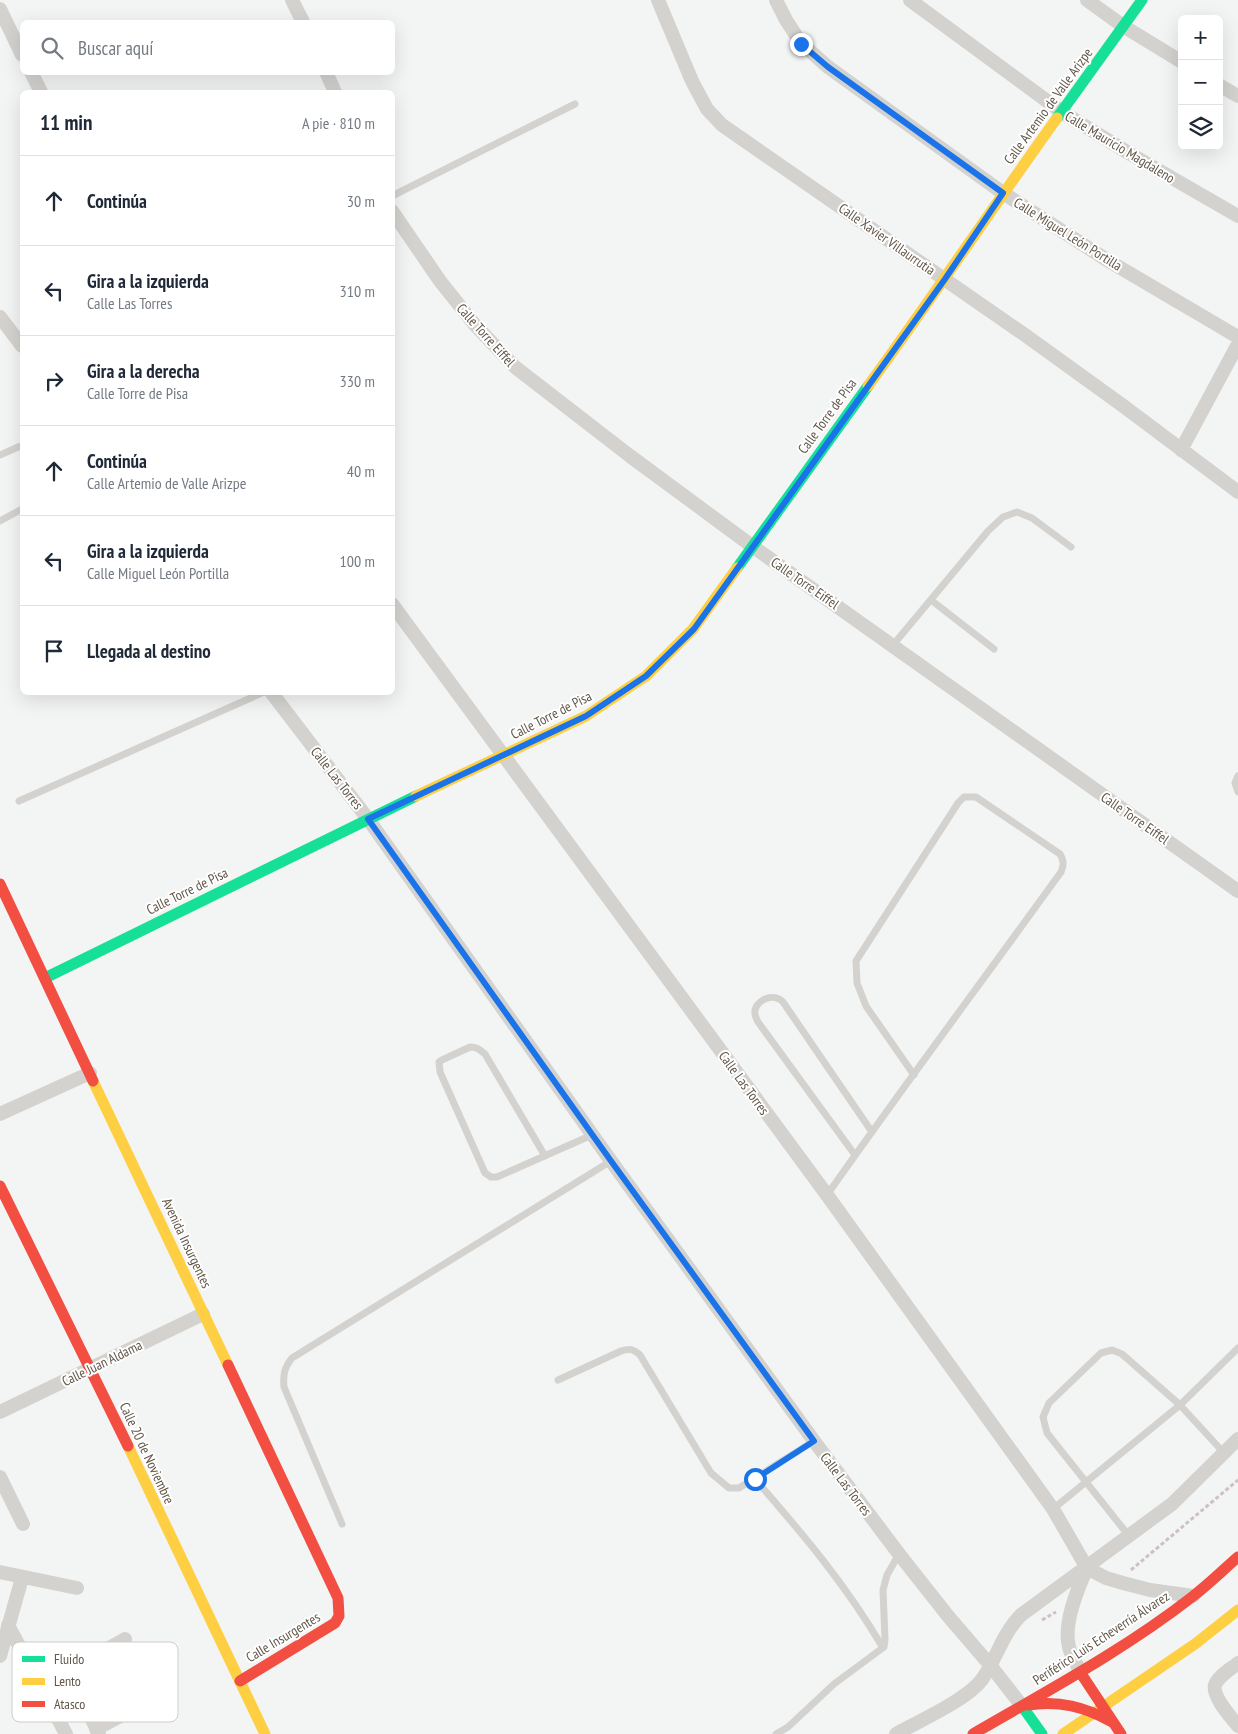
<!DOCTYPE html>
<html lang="es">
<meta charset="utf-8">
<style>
:root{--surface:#fff;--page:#f2f2f3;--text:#1f2937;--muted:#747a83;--line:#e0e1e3}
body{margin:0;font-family:"PT Sans Narrow",sans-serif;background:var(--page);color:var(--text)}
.controls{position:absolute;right:15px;top:15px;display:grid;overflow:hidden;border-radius:8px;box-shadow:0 5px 20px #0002}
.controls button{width:45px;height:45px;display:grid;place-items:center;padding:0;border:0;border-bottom:1px solid var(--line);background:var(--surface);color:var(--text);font:25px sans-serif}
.stop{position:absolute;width:15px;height:15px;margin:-11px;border:4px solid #1a73e8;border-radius:50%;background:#fff}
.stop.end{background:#1a73e8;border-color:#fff;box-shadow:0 1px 5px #0008}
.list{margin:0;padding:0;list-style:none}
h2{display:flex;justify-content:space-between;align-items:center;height:65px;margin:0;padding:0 20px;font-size:21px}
h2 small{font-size:16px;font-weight:400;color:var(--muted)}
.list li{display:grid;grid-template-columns:32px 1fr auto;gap:15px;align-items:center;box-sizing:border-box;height:90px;padding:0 20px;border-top:1px solid var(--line)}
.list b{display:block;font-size:19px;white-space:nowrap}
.list p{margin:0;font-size:16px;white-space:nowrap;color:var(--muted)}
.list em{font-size:16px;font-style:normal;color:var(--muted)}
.icon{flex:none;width:28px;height:28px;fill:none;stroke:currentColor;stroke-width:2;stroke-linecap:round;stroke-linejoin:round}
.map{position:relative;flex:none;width:1238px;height:1734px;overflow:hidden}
.search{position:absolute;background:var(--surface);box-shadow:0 5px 20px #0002;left:20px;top:20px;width:375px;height:55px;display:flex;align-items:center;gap:12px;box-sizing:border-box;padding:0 18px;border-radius:8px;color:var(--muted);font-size:19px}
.panel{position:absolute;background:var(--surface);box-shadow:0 5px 20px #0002;left:20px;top:90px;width:375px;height:605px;border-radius:8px}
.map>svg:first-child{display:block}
</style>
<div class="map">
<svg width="1238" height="1734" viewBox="0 0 1238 1734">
<rect width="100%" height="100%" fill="#f3f4f4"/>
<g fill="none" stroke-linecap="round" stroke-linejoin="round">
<path stroke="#cec0c4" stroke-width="3" stroke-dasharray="4 2.5" stroke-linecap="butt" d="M1131,1570L1238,1480
M1042,1620L1056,1612"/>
<path stroke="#d4d2cf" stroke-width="7" d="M392,196L575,104
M0,455L18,447L22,446
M0,521L22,509
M931,600L994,649
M893,645L988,531L1003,517L1017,512L1032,518L1071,547
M1238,776L1235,783L1238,792
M19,801L264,692
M855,1155L758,1022C757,1020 755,1016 755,1014C753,1002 772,991 783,1002L872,1132
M545,1156L485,1054C480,1050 477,1047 470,1047L442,1060L439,1062L440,1072L485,1173L491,1177H497L592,1135
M827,1195C903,1087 983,980 1061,872C1064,865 1064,861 1060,854L976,797H964L958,803L856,961L857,983L866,1006L914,1075
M558,1380L621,1351C630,1348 633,1349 640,1355L711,1473L729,1488H739L814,1441
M755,1479C802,1533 847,1586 883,1648
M1053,1509L1180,1405L1238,1348
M342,1524L284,1387C283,1375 284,1368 292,1358L611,1161
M1129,1536L1047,1433L1043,1417L1049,1403L1101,1353L1112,1350L1122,1354L1180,1405L1224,1453
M776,1734L788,1727L834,1684L884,1647L885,1640L883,1590L887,1575L899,1554"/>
<path stroke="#d4d2cf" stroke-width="14" d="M292,0L303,22
M658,0L692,81L707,109L722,125L1025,335L1122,405L1238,492
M776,0L786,20L801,43L828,67L1003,193L1107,260L1238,337
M910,0L1062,112L1127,152L1238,216
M1087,0L1123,26L1182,62
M0,9L22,55
M31,72L41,92
M326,72L335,92
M1219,85L1238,96
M392,211L440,281L475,325L515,367L630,456L752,546L1238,891
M0,317L22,346
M1181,450L1238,344
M392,604L827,1195L1053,1509L1087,1568L1106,1578L1123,1583L1150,1590L1193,1596
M271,692L368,819L611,1161L814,1441L899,1554L948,1616L990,1665L1022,1706
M0,1114L90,1073
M0,1412L203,1314
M0,1477L23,1524
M0,1572L77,1588
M8,1625L66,1734
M0,1656L22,1578
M1238,1663C1231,1669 1218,1676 1215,1685C1212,1697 1231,1717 1238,1726
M68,1670L99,1734
M1080,1672C1077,1664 1071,1656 1069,1647C1063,1624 1077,1590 1087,1568
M41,1686L125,1639
M96,1729L152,1699
M896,1734C919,1721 969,1699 983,1678C997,1657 1003,1633 1021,1615L1172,1504L1238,1439"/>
<path stroke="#16e098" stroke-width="11" d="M1057,118L1142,0
M737,568L868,386
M45,978L416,796
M1022,1706L1042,1734"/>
<path stroke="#ffcf43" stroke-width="11" d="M868,386C932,298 993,207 1057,118
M416,796L586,716L646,676L693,629L737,568
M93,1081L228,1365
M128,1446L265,1734
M1063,1734L1195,1644L1238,1610"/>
<path stroke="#f24e42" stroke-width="11" d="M0,884L93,1081
M0,1186L128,1446
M228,1365L338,1598L339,1616L335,1623L240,1681
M1080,1672L1121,1734
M1028,1705C1059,1700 1085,1707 1112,1722
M973,1734C1047,1691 1124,1650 1192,1597C1208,1585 1223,1570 1238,1557"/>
</g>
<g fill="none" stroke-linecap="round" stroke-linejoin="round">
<path stroke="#1a73e8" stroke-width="6" d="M755,1479L814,1441L611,1161L368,819L586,716L646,676L694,629L945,279L1003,193L828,67L801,44"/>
</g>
<g text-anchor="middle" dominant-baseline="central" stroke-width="4" stroke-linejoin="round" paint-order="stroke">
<g font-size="14" fill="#625648" stroke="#fff">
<text transform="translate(1048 106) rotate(-54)">Calle Artemio de Valle Arizpe</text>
<text transform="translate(1120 147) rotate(31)">Calle Mauricio Magdaleno</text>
<text transform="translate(1068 234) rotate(32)">Calle Miguel León Portilla</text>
<text transform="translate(887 239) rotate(35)">Calle Xavier Villaurrutia</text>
<text transform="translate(486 335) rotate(48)">Calle Torre Eiffel</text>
<text transform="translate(827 416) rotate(-54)">Calle Torre de Pisa</text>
<text transform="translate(805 583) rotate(35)">Calle Torre Eiffel</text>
<text transform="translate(551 715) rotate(-27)">Calle Torre de Pisa</text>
<text transform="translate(337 778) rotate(52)">Calle Las Torres</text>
<text transform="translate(1135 818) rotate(35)">Calle Torre Eiffel</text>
<text transform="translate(187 891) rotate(-26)">Calle Torre de Pisa</text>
<text transform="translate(744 1083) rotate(54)">Calle Las Torres</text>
<text transform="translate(187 1243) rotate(65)">Avenida Insurgentes</text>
<text transform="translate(102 1363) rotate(-26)">Calle Juan Aldama</text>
<text transform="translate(147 1453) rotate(65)">Calle 20 de Noviembre</text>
<text transform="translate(846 1484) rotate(53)">Calle Las Torres</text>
<text transform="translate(283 1637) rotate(-31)">Calle Insurgentes</text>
<text transform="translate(1101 1638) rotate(-33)">Periférico Luis Echeverría Álvarez</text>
</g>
</g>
<rect x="12" y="1642" width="166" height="80" rx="8" fill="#fff" stroke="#d0ccc8" stroke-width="1"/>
<rect x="22" y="1656" width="23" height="6" fill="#16e098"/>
<rect x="22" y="1678" width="23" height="7" fill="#ffcf43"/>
<rect x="22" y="1701" width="23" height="6" fill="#f24e42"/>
<g font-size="14" fill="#625648">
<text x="54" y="1664">Fluido</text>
<text x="54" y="1686">Lento</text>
<text x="54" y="1709">Atasco</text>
</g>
</svg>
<div class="controls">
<button>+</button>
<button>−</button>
<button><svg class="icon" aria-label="layers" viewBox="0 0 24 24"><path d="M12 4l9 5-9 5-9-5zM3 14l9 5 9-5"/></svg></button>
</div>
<div class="stop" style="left:755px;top:1479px"></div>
<div class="stop end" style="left:801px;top:44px"></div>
<div class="search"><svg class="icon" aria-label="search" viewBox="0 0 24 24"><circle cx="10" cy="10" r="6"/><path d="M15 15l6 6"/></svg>Buscar aquí</div>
<section class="panel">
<h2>11 min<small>A pie · 810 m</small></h2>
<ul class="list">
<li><svg class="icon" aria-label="ahead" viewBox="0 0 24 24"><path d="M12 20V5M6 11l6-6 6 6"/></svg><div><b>Continúa</b></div><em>30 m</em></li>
<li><svg class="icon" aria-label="left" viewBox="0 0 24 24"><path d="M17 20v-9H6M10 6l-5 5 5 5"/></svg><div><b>Gira a la izquierda</b><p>Calle Las Torres</p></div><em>310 m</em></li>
<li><svg class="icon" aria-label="right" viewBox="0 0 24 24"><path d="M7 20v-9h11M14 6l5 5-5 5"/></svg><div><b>Gira a la derecha</b><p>Calle Torre de Pisa</p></div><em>330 m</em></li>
<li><svg class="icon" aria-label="ahead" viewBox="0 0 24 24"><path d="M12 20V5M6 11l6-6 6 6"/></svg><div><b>Continúa</b><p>Calle Artemio de Valle Arizpe</p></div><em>40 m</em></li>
<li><svg class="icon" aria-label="left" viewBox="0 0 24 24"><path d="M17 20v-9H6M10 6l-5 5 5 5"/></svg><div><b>Gira a la izquierda</b><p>Calle Miguel León Portilla</p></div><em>100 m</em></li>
<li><svg class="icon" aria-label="arrive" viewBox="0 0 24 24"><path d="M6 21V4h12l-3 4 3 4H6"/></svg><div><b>Llegada al destino</b></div></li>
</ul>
</section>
</div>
